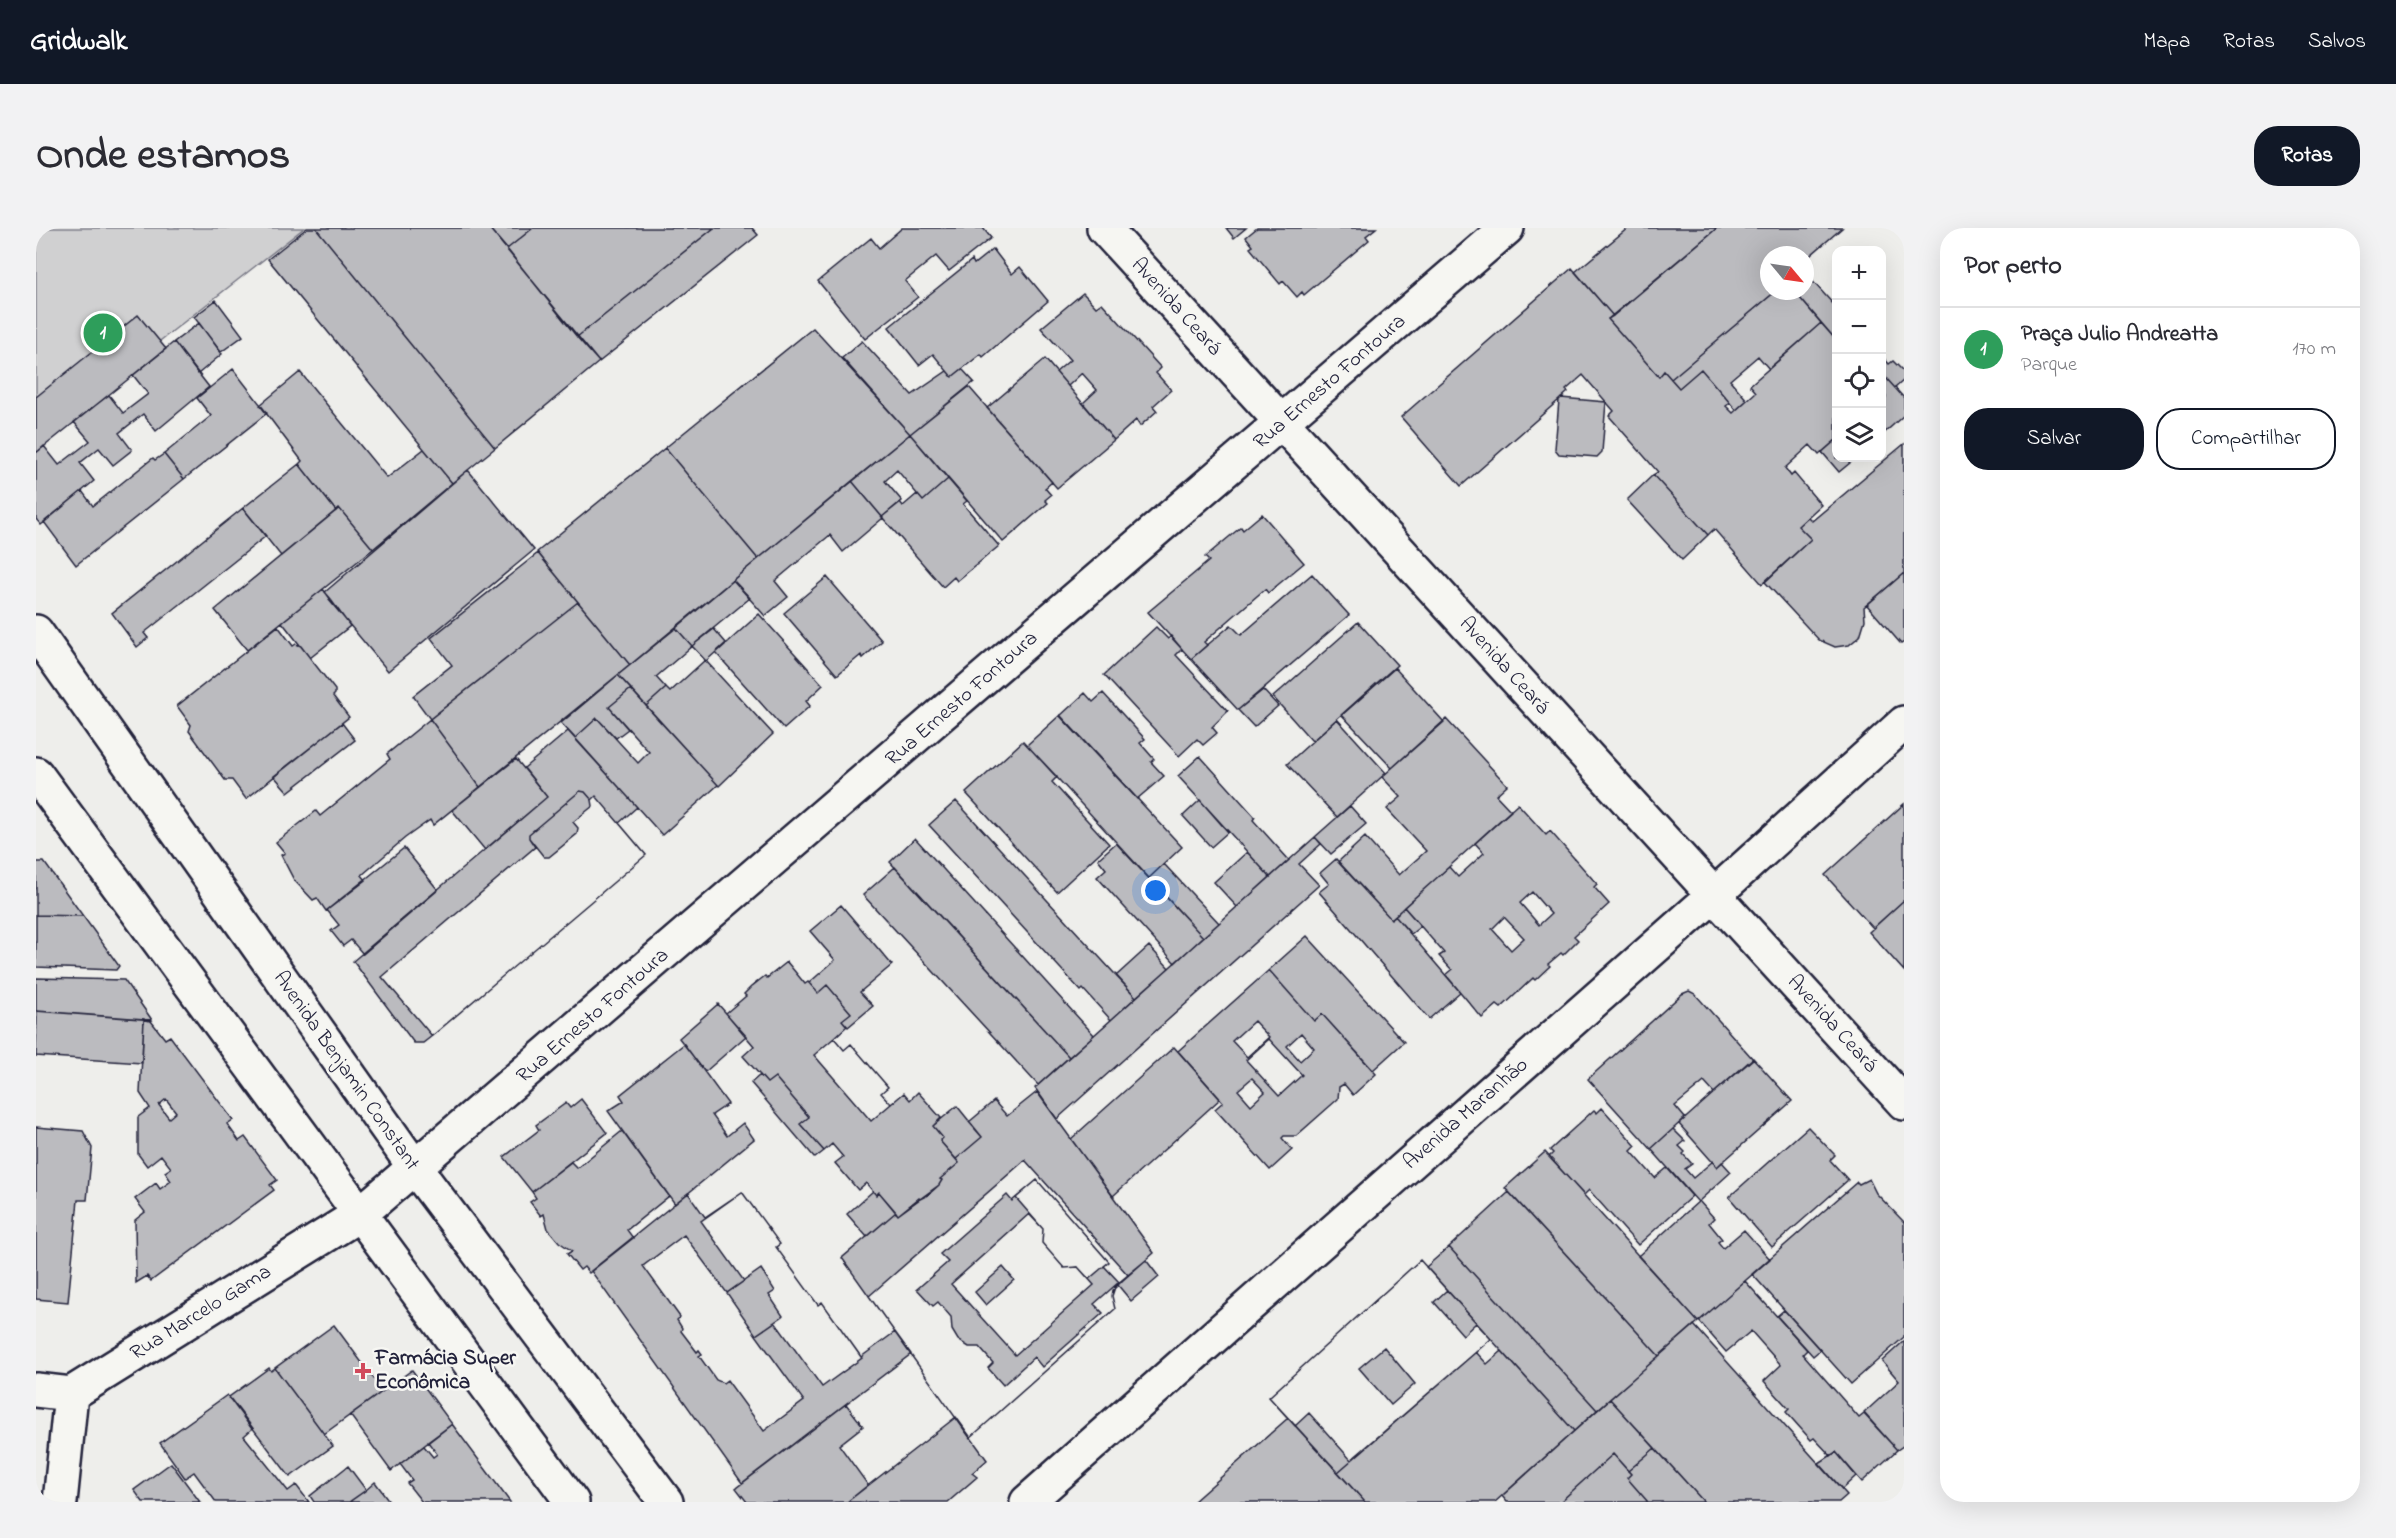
<!DOCTYPE html>
<html lang="pt">
<meta charset="utf-8">
<style>
:root{--surface:#fff;--page:#f2f2f3;--text:#2b2b33;--muted:#7c7c81;--line:#e1e1e2;--accent:#111827}
body{margin:0;font-family:"Indie Flower",sans-serif;background:var(--page);color:var(--text)}
.controls{position:absolute;right:18px;top:18px;display:grid;overflow:hidden;border-radius:12px;box-shadow:0 6px 24px #0002}
.controls button{width:54px;height:54px;display:grid;place-items:center;padding:0;border:0;border-bottom:2px solid var(--line);background:var(--surface);color:var(--text);font:30px sans-serif}
.compass{position:absolute;left:1724px;top:18px;width:54px;height:54px;border-radius:50%;background:var(--surface);box-shadow:0 6px 24px #0002;rotate:119deg}
.you{position:absolute;left:1120px;top:663px;width:21px;height:21px;margin:-15px;border:4px solid #fff;border-radius:50%;background:#1a73e8;box-shadow:0 0 0 9px #1a73e833}
.badge{display:grid;place-items:center;width:39px;height:39px;border-radius:50%;background:var(--accent);color:#fff;font-size:20px;font-weight:700}
.pin{position:absolute;translate:-50% -50%;border:3px solid #fff;box-shadow:0 2px 6px #0006}
.list{margin:0;padding:0;list-style:none}
h2{display:flex;justify-content:space-between;align-items:center;height:78px;margin:0;padding:0 24px;font-size:26px}
h2 small{font-size:20px;font-weight:400;color:var(--muted)}
.list li{display:grid;grid-template-columns:39px 1fr auto;gap:18px;align-items:center;box-sizing:border-box;height:84px;padding:0 24px;border-top:2px solid var(--line)}
.list b{display:block;font-size:22px;white-space:nowrap}
.list p{margin:0;font-size:20px;white-space:nowrap;color:var(--muted)}
.list em{font-size:20px;font-style:normal;color:var(--muted)}
.actions{display:flex;gap:12px;padding:18px 24px}
.actions a{flex:1;padding:14px 0;border:2px solid var(--accent);border-radius:24px;text-align:center;font-size:21px;color:var(--accent)}
.actions .main{background:var(--accent);color:#fff}
.icon{flex:none;width:33px;height:33px;fill:none;stroke:currentColor;stroke-width:2;stroke-linecap:round;stroke-linejoin:round}
.map{position:relative;flex:none;width:1868px;height:1274px;overflow:hidden;border-radius:24px}
header{display:flex;align-items:center;gap:36px;box-sizing:border-box;height:84px;padding:0 30px;background:var(--accent);color:#fff}
header strong{font-size:28px}
nav{display:flex;gap:33px;margin-inline-start:auto;font-size:21px}
.intro{display:flex;align-items:center;justify-content:space-between;box-sizing:border-box;height:144px;padding:0 36px}
h1{margin:0;font-size:42px}
.button{padding:15px 27px;border-radius:24px;background:var(--accent);color:#fff;font-size:21px;font-weight:700}
main{display:flex;gap:36px;padding:0 36px}
aside{flex:1;background:var(--surface);border-radius:24px;box-shadow:0 6px 24px #0002}
.map>svg:first-child{display:block}
</style>
<header>
<strong>Gridwalk</strong>
<nav><a>Mapa</a><a>Rotas</a><a>Salvos</a></nav>
</header>
<div class="intro"><h1>Onde estamos</h1><a class="button">Rotas</a></div>
<main>
<div class="map">
<svg width="1868" height="1274" viewBox="0 0 1868 1274">
<rect width="100%" height="100%" fill="#eeeeeb"/>
<filter id="ink" filterUnits="userSpaceOnUse"><feTurbulence type="fractalNoise" baseFrequency=".0167" numOctaves="2"/><feDisplacementMap in="SourceGraphic" scale="12" xChannelSelector="R" yChannelSelector="G"/><feConvolveMatrix kernelMatrix="1 2 1 2 8 2 1 2 1" color-interpolation-filters="sRGB"/></filter>
<g filter="url(#ink)">
<path fill="#d0d0d1" stroke="#797986" stroke-width="1.5" d="M0,0H268L0,210Z"/>
<path fill="#bbbbbf" stroke="#22223b" stroke-width="1.5" fill-rule="evenodd" d="M271,0H280L459,220L416,255L232,31Z
M280,0H453L563,134L459,220Z
M453,0H497L471,21Z
M497,0H678L541,109L471,21Z
M678,0H716L722,7L563,134L541,109Z
M866,0H947L955,10L913,43L900,28L869,53L882,69L829,111L782,53L835,10L843,20Z
M1190,0H1210L1198,10Z
M1221,0H1340L1330,8L1333,12L1268,67L1266,64L1261,69L1247,53L1244,56L1214,20L1217,18L1210,9Z
M1592,0H1681L1577,88L1539,44Z
M1681,0H1806L1769,32V27H1733V63H1740L1635,151L1628,143L1623,149L1572,91Z
M957,21L976,46L984,39L1012,73L947,129L945,126L916,149L897,126L883,137L853,99L936,32L938,36Z
M1536,40L1577,88L1572,91L1623,149L1628,143L1643,160L1665,141L1694,175L1690,178L1697,185L1720,164L1714,157L1785,95L1800,112V212L1783,227L1774,217L1749,240L1755,248L1758,245L1785,277L1762,298L1775,311L1726,356L1678,301L1672,307L1617,247L1622,244L1573,188L1578,183L1547,147L1530,162L1532,164L1523,172L1425,258L1365,189Z
M1769,45L1800,79V112L1758,63H1769Z
M1740,63H1758L1785,95L1733,141L1722,128L1694,152L1711,172L1700,182L1665,141L1643,160L1635,151Z
M1047,65L1060,79L1066,75L1125,140L1120,145L1135,162L1117,178L1121,183L1104,198L1100,192L1078,212L1047,175L1061,162L1046,145L1032,158L1020,144L1034,132L1005,100Z
M180,72L207,108L185,124L158,89Z
M102,87L130,121L0,225V169Z
M163,95L186,126L162,146L138,114Z
M777,100L874,206L722,331L629,220Z
M826,113L876,167L911,143L916,149L926,141L938,154L874,206L806,130Z
M138,114L173,159L120,203L107,186L83,205L96,222L77,237L63,220L44,235L58,253L5,297L0,291V225L8,218L23,237L54,213L38,194L73,167L87,185L112,166L97,147Z
M1846,128L1853,136L1857,133L1868,144V152L1859,160L1850,150L1846,154Z
M1009,131L1078,212L1021,260L951,180Z
M197,141L231,185L148,251L128,226L175,188L161,170Z
M264,144L351,250L388,221L416,255L337,321L303,280L300,283L263,236L266,233L224,177Z
M1850,150L1868,170V187L1846,207V173L1850,169L1846,163V154Z
M933,159L1016,254L1009,260L1015,267L1009,272L1012,275L967,314L874,206Z
M1525,170L1570,174L1566,224L1561,229L1523,226L1519,221L1523,172Z
M874,206L912,251L887,273L861,242L849,253L866,273L846,289L816,253Z
M1800,212V230H1820L1803,244L1786,224Z
M1868,216V345L1828,379L1829,392L1824,408L1813,417L1799,419L1783,412L1729,354L1775,311L1762,298L1772,289L1776,293Z
M629,220L722,331L594,437L501,324Z
M128,226L148,251L40,337L8,294L46,263L57,278L117,230L119,232Z
M263,236L300,283L245,328L207,280Z
M432,242L498,322L352,443L293,372L295,371L289,364Z
M1617,247L1672,307L1646,332L1591,272Z
M912,251L931,273L927,276L963,318L921,353L918,349L907,359L846,289L864,274L867,278L881,266L887,273Z
M816,253L847,290L807,324L794,307L739,353L752,369L729,388L697,352Z
M207,280L230,308L108,405L112,410L101,419L76,385Z
M303,280L337,321L211,422L179,382Z
M1226,286L1268,335L1232,365L1229,361L1168,414L1171,417L1155,431L1112,384L1173,333L1169,329L1205,299L1207,302Z
M502,325L542,374L394,491L377,468L416,437L395,410Z
M1868,345V414L1865,416L1831,377Z
M1276,346L1313,387L1202,482L1155,431L1195,397L1205,407Z
M791,349L846,413L827,430L825,427L801,447L748,385Z
M697,352L714,370L656,418L640,400Z
M287,361L314,398L274,430L246,394Z
M542,374L594,437L444,559L394,491Z
M723,386L787,457L770,473L774,478L748,501L680,425Z
M1322,394L1361,437L1276,513L1237,469Z
M242,398L257,418L260,416L265,418L274,430L299,462V466L297,468L313,489L210,571L196,552H189L153,503L155,497L141,478Z
M1120,399L1132,411L1135,408L1146,421L1140,427L1192,483L1176,499L1181,505L1167,517L1161,511L1143,528L1068,447Z
M640,400L656,418L620,449L630,460L610,478L582,447Z
M678,401L690,415L670,433L656,418Z
M669,432L737,506L683,558L610,478L630,460L634,464Z
M1359,440L1408,494L1356,540L1306,487Z
M582,447L595,461L573,479L592,501L580,510L561,490L539,510L525,495Z
M595,461L682,557L626,607L539,510L561,490L602,535L613,524L573,479Z
M1227,462L1242,478L1218,499L1202,482Z
M1049,465L1057,474L1067,465L1109,511L1104,515L1118,531L1115,534L1128,548L1101,571L1024,488Z
M1024,487L1146,619L1113,650L991,517Z
M394,491L444,559L397,597L394,592L369,610L326,647L330,652L290,683L281,670L277,672L258,652L245,627L249,625L240,614L280,583L284,588L354,531L351,526Z
M1301,491L1350,545L1301,589L1251,536Z
M1410,491L1471,557L1460,567L1475,583L1355,691L1302,634L1329,609L1363,647L1390,623L1351,581L1365,569L1346,549Z
M306,495L319,512L252,564L238,548Z
M532,503L601,579L583,595L610,627L396,808L387,815H378L317,733L511,569L488,540Z
M987,513L1021,549L1016,554L1073,616L1021,664L930,565Z
M1164,528L1219,589L1217,592L1253,632L1234,649L1142,548Z
M480,531L511,569L449,622L416,582Z
M544,563L549,564L556,572L560,568L610,627L396,808L346,749L499,619L493,610V606Z
M544,563L549,564L556,572L557,578L537,594L542,600L541,606L513,629H508L493,610V606Z
M1164,572L1192,604L1175,619L1147,588Z
M920,573L1100,769L1075,792L1047,761L1045,763L893,597Z
M1482,576L1510,607L1514,603L1561,656L1558,659L1573,676L1538,708L1542,712L1527,727L1525,725L1512,736L1514,738L1499,752L1497,750L1465,780L1461,777L1446,790L1410,747L1416,742L1403,728L1408,725L1368,679L1413,639L1422,649L1448,625L1439,615ZM1496,664L1515,686L1503,697L1484,675ZM1468,689L1488,710L1475,722L1456,701Z
M1868,576V672L1837,700L1789,647Z
M1314,578L1330,596L1295,626L1279,609Z
M1279,609L1285,616L1263,636L1283,657L1021,891L999,860Z
M879,610L1058,807L1033,829L854,634Z
M1080,615L1167,709L1139,735L1061,649L1070,641L1062,631Z
M368,620L402,662L327,726L315,712L307,718L295,703L303,697L291,682Z
M1211,624L1234,649L1201,679L1178,654Z
M1300,631L1355,691L1359,688L1424,764L1393,791L1283,664L1293,656L1284,645Z
M0,634H8L47,688L0,687Z
M1128,636L1183,695L1167,709L1113,650Z
M859,639L1033,829L1002,857L827,667Z
M1868,672V743L1833,704Z
M805,677L856,737L824,764L837,778L812,799L806,792L815,785L791,757L782,765L773,755L799,732L774,703Z
M1368,679L1385,698L1375,706L1359,688Z
M0,687L47,688L83,738L80,742L0,739Z
M1271,708L1368,814L1337,842L1286,786L1278,793L1233,742Z
M1113,718L1133,740L1100,769L1080,748Z
M751,734L769,756L772,754L782,765L791,757L815,785L806,792L811,798L798,810L808,822L815,816L852,859L845,865L855,876L868,865L874,872L882,864L905,890L897,898L907,910L904,913L923,935L904,951L906,952L903,957L892,967L884,971L883,970L862,987L843,964L840,967L830,955L822,962L799,935L807,929L796,916L788,923L764,896L773,889L739,849L731,855L707,828L718,818L690,785L710,768L708,766L715,759L725,751L729,748L731,750Z
M1233,742L1278,793L1286,786L1340,846L1317,867L1308,856L1303,859L1302,871L1260,908H1248L1246,910L1256,922L1234,942L1179,881L1187,874L1142,823ZM1218,793L1233,809L1211,829L1196,813ZM1265,805L1278,820L1264,833L1251,818ZM1216,850L1229,864L1215,877L1202,862Z
M0,750L88,752L116,792L0,783Z
M1653,763L1659,766L1717,831L1678,865L1668,854L1639,878L1649,890L1615,921L1552,851L1646,766Z
M682,776L710,808L669,844L643,810Z
M1,783L108,791L106,835L0,828Z
M108,792L115,793L129,811L134,808L197,892L191,896L203,913L209,909L241,952L234,957L238,962L115,1053L111,1048L100,1055L99,992L109,984L99,971L120,955L124,961L135,953L129,944L135,940L125,927L111,938L102,926V889L114,880L104,865ZM130,871L140,884L133,890L123,877Z
M798,810L808,822L815,816L852,859L845,865L855,876L835,893L778,827Z
M1233,811L1266,847L1243,868L1210,832Z
M648,816L692,876L676,887L691,908L707,895L718,911L639,976L572,883L588,873L584,867Z
M1138,819L1184,871L1077,968L1035,911Z
M1717,830L1756,873L1681,939L1643,896Z
M724,847L731,855L739,849L773,889L764,896L788,923L779,930L715,855Z
M1001,864L1118,1025L1079,1059L1076,1068L1079,1081L934,1210L806,1030L860,984L862,987L903,957L906,952L904,951L923,935L920,931L946,909L933,894L958,873L971,888Z
M545,871L571,905L496,964L468,929L503,902L500,897L530,875L534,880Z
M921,878L946,909L920,931L904,913L907,910L897,898Z
M1566,880L1600,918L1595,923L1619,950L1631,940L1656,968L1602,1017L1553,962L1548,967L1513,929L1517,925L1514,922L1558,882L1561,885Z
M0,899L47,903L56,920L51,972H42L32,1074L0,1071Z
M1772,899L1799,927L1794,932L1812,952L1736,1019L1693,969Z
M1637,901L1649,913L1643,918L1649,924L1647,926L1656,936L1649,941L1657,950L1677,933L1681,939L1686,934L1695,944L1662,974L1615,921Z
M586,903L633,968L591,1002L597,1010L553,1045L548,1039L544,1042L531,1026L536,1023L523,1014L512,1001L508,986L505,988L494,974L500,970L496,964L535,934L541,940Z
M1509,924L1662,1094L1623,1128L1469,960Z
M989,932L1092,1047L1077,1062L1076,1068L1079,1081L934,1210L833,1068Z
M1833,951L1840,965L1868,994V1109L1815,1156L1716,1046L1821,954L1823,956Z
M1001,952L1073,1034L1053,1051L1042,1039L1028,1040L1006,1015L1007,1001L980,970Z
M1001,952L1073,1034L1068,1038L1083,1054L1058,1076L1067,1085L1006,1139L998,1129L967,1157L952,1140L957,1135L943,1119H933L922,1112L916,1102L915,1089L902,1074L897,1078L881,1061L912,1034L904,1026L971,967L976,973Z
M837,963L840,967L843,964L860,984L831,1009L811,986Z
M706,964L744,1016L740,1019L782,1077L786,1074L825,1129L859,1104L875,1126L706,1255L555,1043L652,965L669,989Z
M706,964L744,1016L740,1019L782,1077L786,1074L826,1130L786,1159L739,1094L720,1107L768,1173L728,1203L691,1152L687,1155L680,1152L663,1128L666,1126L663,1122L661,1124L645,1103L646,1100L641,1092L644,1089L607,1038L648,1007L691,1065L708,1053L665,993Z
M1473,964L1623,1128L1561,1182L1413,1019Z
M1663,973L1678,990L1673,995L1686,1011L1682,1014L1687,1020L1708,1002L1734,1031L1662,1094L1602,1028Z
M993,986L1007,1001L1006,1015L1028,1040L1042,1039L1058,1057L979,1127L915,1056ZM967,1039L978,1052L950,1077L939,1064Z
M1413,1019L1561,1182L1538,1203L1390,1039Z
M1110,1032L1123,1049L1095,1073L1081,1056Z
M1384,1032L1411,1062L1398,1074L1427,1107L1440,1095L1455,1111L1315,1232L1273,1185L1259,1198L1233,1169ZM1348,1119L1379,1156L1355,1177L1323,1140Z
M1384,1032L1455,1111L1302,1244L1233,1169Z
M725,1041L739,1063L733,1067L747,1088L720,1107L691,1065Z
M1709,1053L1771,1122L1767,1126L1823,1190L1828,1186L1861,1222L1826,1254L1800,1224L1795,1228L1778,1210L1775,1212L1750,1184L1753,1181L1728,1153L1745,1137L1715,1103L1690,1124L1663,1093Z
M1748,1082L1784,1122L1777,1128L1741,1088Z
M298,1097L347,1163L288,1206L239,1140Z
M1658,1097L1811,1267L1803,1274H1668L1574,1171Z
M1868,1113V1219L1867,1218L1861,1222L1828,1185L1863,1153L1846,1133Z
M1466,1123L1538,1203L1459,1274H1329L1302,1244L1440,1124L1451,1136Z
M233,1140L235,1143L239,1140L297,1218L254,1249L193,1169Z
M376,1142L416,1196L355,1243L314,1187Z
M191,1167L216,1201L208,1208L252,1263L260,1257L273,1274H180L158,1244L149,1250L124,1215Z
M1574,1171L1619,1220L1592,1243L1577,1226L1524,1274H1471L1466,1268Z
M810,1176L827,1198L803,1217L832,1257L811,1274H711L700,1260Z
M920,1189L951,1232L936,1245L941,1249L912,1274H811Z
M1252,1190L1329,1274H1157Z
M416,1196L474,1274H386L371,1255L376,1252L364,1236L388,1218L397,1229L401,1226L392,1214Z
M1619,1220L1668,1274H1612L1591,1250L1595,1246L1592,1243Z
M1800,1224L1820,1248L1806,1261L1783,1235Z
M1577,1226L1595,1246L1591,1250L1612,1274H1524Z
M135,1235L164,1274H107L98,1262Z
M312,1238L330,1262L313,1274H278L274,1268Z
M339,1254L354,1274H313L330,1262Z"/>
<g fill="none" stroke-linecap="round" stroke-linejoin="round">
<defs>
<path id="minor" d="M1068,0L1868,875
M0,1162L35,1166L324,986L1471,0
M24,1274L35,1166
M991,1274L1678,667L1868,495"/>
<path id="major" d="M0,404L379,940L630,1274
M0,546L536,1274"/>
</defs>
<use href="#minor" stroke="#22223b" stroke-width="38"/>
<use href="#major" stroke="#22223b" stroke-width="38"/>
<use href="#minor" stroke="#f6f6f2" stroke-width="33"/>
<use href="#major" stroke="#f6f6f2" stroke-width="33"/>
</g>
</g>
<path fill="#d1495b" stroke="#f6f6f2" stroke-width="2" d="M324 1134h6v6h6v6h-6v6h-6v-6h-6v-6h6z"/>
<g text-anchor="middle" dominant-baseline="central" stroke-width="5" stroke-linejoin="round" paint-order="stroke">
<g font-size="21" fill="#22223b" stroke="#f6f6f2">
<text transform="translate(1140 79) rotate(48)">Avenida Ceará</text>
<text transform="translate(1294 154) rotate(-41)">Rua Ernesto Fontoura</text>
<text transform="translate(1468 438) rotate(48)">Avenida Ceará</text>
<text transform="translate(926 471) rotate(-41)">Rua Ernesto Fontoura</text>
<text transform="translate(557 788) rotate(-41)">Rua Ernesto Fontoura</text>
<text transform="translate(1796 796) rotate(48)">Avenida Ceará</text>
<text transform="translate(310 843) rotate(55)">Avenida Benjamin Constant</text>
<text transform="translate(1430 886) rotate(-41)">Avenida Maranhão</text>
<text transform="translate(165 1085) rotate(-32)">Rua Marcelo Gama</text>
</g>
<g font-size="21" font-weight="bold" fill="#22223b" stroke="#f6f6f2" text-anchor="start">
<text x="339" y="1131">Farmácia Super<tspan x="339" dy="24">Econômica</tspan></text>
</g>
</g>
</svg>
<div class="controls">
<button>+</button>
<button>−</button>
<button><svg class="icon" aria-label="locate" viewBox="0 0 24 24"><circle cx="12" cy="12" r="6"/><path d="M12 2v4M12 18v4M2 12h4M18 12h4"/></svg></button>
<button><svg class="icon" aria-label="layers" viewBox="0 0 24 24"><path d="M12 4l9 5-9 5-9-5zM3 14l9 5 9-5"/></svg></button>
</div>
<svg class="compass" viewBox="-18 -18 36 36"><path d="M0-13l5 13h-10z" fill="#e53935"/><path d="M0 13l5-13h-10z" fill="#7c7c81"/></svg>
<div class="you"></div>
<div class="pin badge" style="left:67px;top:105px;background:#2e9e5b">1</div>
</div>
<aside>
<h2>Por perto<small></small></h2>
<ul class="list">
<li><span class="badge" style="background:#2e9e5b">1</span><div><b>Praça Julio Andreatta</b><p>Parque</p></div><em>170 m</em></li>
</ul>
<div class="actions"><a class="main">Salvar</a><a>Compartilhar</a></div>
</aside>
</main>
